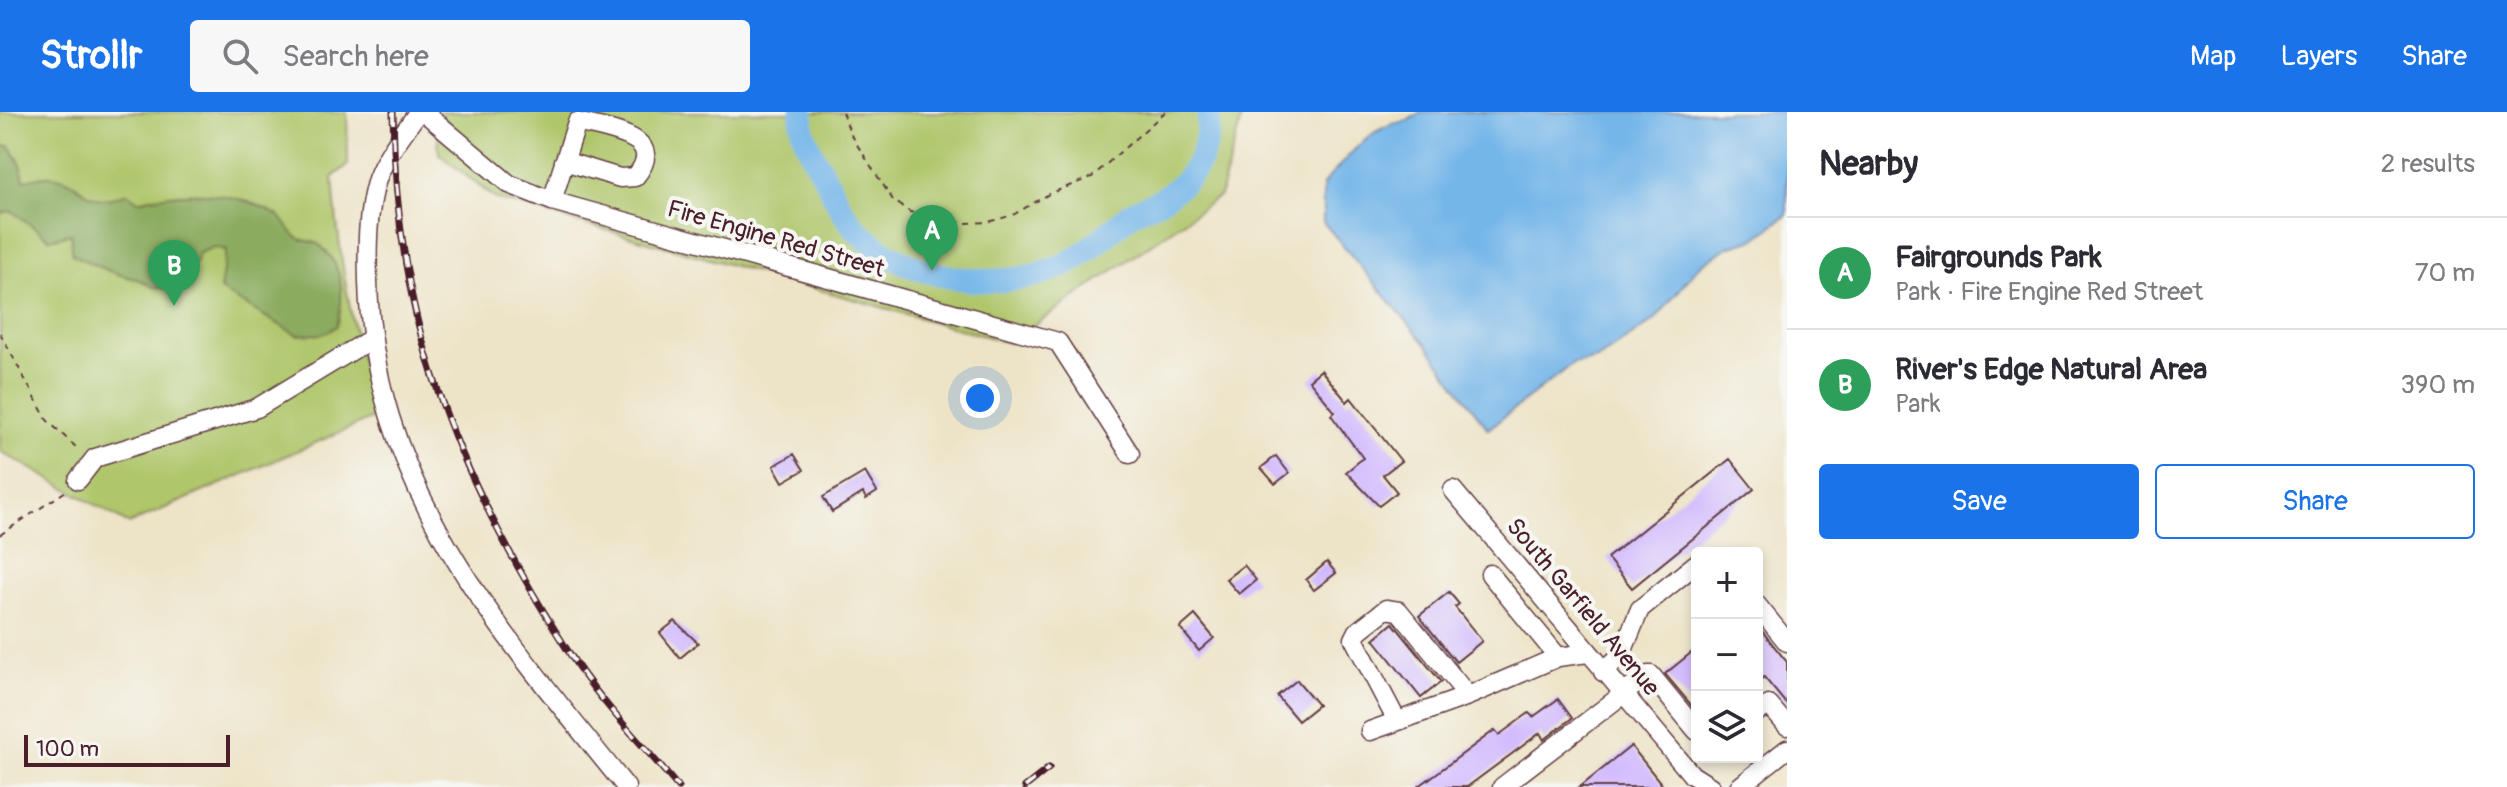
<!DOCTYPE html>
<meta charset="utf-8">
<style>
:root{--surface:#fff;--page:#f7f7f7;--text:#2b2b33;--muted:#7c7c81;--line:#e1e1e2;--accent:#1a73e8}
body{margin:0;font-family:Pangolin,sans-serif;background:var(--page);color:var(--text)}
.controls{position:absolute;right:24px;bottom:24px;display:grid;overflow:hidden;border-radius:8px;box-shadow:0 4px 12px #0003}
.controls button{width:72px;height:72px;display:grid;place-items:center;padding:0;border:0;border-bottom:2px solid var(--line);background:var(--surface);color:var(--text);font:40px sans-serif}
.scale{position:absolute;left:24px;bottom:20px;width:206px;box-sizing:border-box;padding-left:8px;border:4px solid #4a1f2b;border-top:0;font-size:22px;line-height:28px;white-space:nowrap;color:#4a1f2b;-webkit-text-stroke:6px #f6f6f2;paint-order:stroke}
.you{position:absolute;left:980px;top:286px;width:28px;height:28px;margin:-20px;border:6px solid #fff;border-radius:50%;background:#1a73e8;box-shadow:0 0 0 12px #1a73e833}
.badge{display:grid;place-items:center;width:52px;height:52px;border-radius:50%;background:var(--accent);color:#fff;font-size:26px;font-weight:700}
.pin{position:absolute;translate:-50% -66px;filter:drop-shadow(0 2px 4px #0008)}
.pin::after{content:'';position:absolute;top:42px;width:28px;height:24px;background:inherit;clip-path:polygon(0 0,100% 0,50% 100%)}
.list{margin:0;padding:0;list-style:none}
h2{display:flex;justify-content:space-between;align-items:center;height:104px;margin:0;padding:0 32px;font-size:34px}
h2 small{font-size:26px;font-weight:400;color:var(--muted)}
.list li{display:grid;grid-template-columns:52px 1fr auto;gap:24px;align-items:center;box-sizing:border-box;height:112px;padding:0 32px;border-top:2px solid var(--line)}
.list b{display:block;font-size:30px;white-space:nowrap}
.list p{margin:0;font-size:26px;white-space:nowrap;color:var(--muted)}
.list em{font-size:26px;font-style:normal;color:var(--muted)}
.actions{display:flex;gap:16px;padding:24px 32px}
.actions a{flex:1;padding:18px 0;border:2px solid var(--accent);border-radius:8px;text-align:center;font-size:28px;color:var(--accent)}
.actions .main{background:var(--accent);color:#fff}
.icon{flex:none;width:44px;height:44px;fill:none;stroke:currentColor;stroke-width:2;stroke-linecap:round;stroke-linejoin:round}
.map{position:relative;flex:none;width:1787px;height:675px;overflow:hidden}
header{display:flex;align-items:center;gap:48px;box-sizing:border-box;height:112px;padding:0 40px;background:var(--accent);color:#fff}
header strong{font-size:38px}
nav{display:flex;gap:44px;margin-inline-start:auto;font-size:28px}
.search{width:560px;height:72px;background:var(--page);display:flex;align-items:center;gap:20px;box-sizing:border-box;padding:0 28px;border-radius:8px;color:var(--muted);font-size:30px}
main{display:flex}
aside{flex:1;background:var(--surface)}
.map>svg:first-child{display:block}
</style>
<header>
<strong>Strollr</strong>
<div class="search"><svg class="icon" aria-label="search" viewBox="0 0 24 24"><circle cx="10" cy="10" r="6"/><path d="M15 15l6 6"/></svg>Search here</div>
<nav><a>Map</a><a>Layers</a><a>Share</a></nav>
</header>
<main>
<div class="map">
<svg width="1787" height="675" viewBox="0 0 1787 675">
<rect width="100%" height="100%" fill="#f6f6f2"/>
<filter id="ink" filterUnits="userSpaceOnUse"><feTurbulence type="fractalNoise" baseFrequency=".0125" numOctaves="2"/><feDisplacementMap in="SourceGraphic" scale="16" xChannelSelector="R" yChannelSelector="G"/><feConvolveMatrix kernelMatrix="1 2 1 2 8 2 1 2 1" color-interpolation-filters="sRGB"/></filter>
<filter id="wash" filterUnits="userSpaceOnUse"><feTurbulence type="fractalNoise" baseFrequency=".006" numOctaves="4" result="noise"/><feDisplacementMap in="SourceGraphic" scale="32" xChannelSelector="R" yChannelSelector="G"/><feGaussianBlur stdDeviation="1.8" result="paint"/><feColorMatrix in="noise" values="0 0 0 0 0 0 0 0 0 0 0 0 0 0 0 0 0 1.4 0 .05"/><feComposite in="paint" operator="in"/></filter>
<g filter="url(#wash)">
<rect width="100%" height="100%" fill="#ede3c6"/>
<path fill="#afc66a" stroke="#7c724a" stroke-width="2" d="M0,0H347L348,53L333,65C338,147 354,226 375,305L129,412L0,339Z
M437,0H1243L1220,84L1009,231L496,87L439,42Z"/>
<path fill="#8bab5e" stroke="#6a6544" stroke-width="2" d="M0,34H10L20,51L24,68C32,67 42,63 50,64C86,66 84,100 127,81L138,89C183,77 236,78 277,103C286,108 289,121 298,126C305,130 315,128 321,134C345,155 344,186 337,214L323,222L297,223L220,178L226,138L214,135L199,141C193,161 177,181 153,175C147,173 143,168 136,167C113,162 94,153 72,142L71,122L50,127L12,99L0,101Z"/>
<path fill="#74b6e9" stroke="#5f6a8a" stroke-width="2" d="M1420,0H1787V103L1754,127L1728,135L1698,155L1655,208L1597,247L1573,252L1488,317L1426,232L1323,110V72C1341,53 1361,26 1385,15C1398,9 1409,11 1420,0Z"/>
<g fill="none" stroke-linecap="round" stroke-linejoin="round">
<path stroke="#74b6e9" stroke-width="24" d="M802,0C799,25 817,50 829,73C836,88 845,106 858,119C906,167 995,182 1057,156C1087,144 1106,121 1131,102C1139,96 1149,94 1158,89C1195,68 1209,42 1209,0"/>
</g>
<g id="blocks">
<path fill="#ceb4ff" d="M1321,258L1347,290L1351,286L1401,349L1383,363L1397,380L1379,394L1346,360L1363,346L1331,303L1335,300L1309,268Z
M794,342L804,358L783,370L774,354Z
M1276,344L1289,361L1275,372L1261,356Z
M1730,347L1754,377L1632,476L1607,446Z
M865,360L877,380L866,387L863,381L832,400L823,385Z
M1327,450L1336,461L1314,478L1306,468Z
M1244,453L1256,468L1239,482L1226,467Z
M1449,480L1459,492L1455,495L1482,529L1456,550L1419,504Z
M1195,503L1214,526L1199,539L1180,516Z
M675,509L698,531L680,546L660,521Z
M1393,511L1441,570L1421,586L1374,527Z
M1757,513L1787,550V593L1764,565L1757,570Z
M1697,536V600L1665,562Z
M1297,568L1318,593L1298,609L1277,584Z
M1558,587L1572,606L1544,628L1540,621L1467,675H1418L1495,618L1499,623L1529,601L1533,605Z
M1631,634L1664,675H1580Z"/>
</g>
</g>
<g filter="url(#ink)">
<use href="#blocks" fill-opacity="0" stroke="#623c42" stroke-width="2"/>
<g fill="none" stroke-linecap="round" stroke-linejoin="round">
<defs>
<path id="minor" d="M418,0C404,21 386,42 377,67C367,99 367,136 368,169C373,378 502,521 626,675
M424,0L509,72L552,89L1058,230L1130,342
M552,89L577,10C606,18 670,24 635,65L620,66L564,49
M78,368L95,346L257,296L371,227
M1453,378L1692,663L1711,675
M1490,462L1558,545
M1757,493L1787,530
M1603,560L1621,543L1640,497L1697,451
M1757,600L1769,593L1787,614
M1397,609L1354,527L1358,519L1386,497L1399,499L1468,584
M1370,619L1468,584L1558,545L1588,541
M1502,675L1648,563H1651L1697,619
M1739,675L1787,637"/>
</defs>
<use href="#minor" stroke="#623c42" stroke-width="21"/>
<path stroke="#623c42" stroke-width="2" stroke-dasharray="6 6" stroke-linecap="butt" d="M842,0L852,25L893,88L910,100L964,111L988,110L1013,103L1049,82L1092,65L1165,0
M0,221L47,308L79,338
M0,423L66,379"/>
<use href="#minor" stroke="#fff" stroke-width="18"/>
<defs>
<path id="rail" d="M393,0C394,91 407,189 437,276C469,372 522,468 577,553C606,596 645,635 678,675
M1025,675L1049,656"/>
</defs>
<use href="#rail" stroke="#4a1f2b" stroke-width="7"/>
<use href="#rail" stroke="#f6f6f2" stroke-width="4" stroke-dasharray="12" stroke-linecap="butt"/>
</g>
</g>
<g text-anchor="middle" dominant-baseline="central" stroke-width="8" stroke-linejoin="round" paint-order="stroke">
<g font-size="24" fill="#4a1f2b" stroke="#f6f6f2">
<text transform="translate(776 127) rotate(16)">Fire Engine Red Street</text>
<text transform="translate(1583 495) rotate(50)">South Garfield Avenue</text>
</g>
</g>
</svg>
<div class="controls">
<button>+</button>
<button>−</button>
<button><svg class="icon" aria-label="layers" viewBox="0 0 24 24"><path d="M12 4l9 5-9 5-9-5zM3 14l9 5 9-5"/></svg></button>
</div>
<div class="scale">100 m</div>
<div class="you"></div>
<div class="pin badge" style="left:932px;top:159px;background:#2e9e5b">A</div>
<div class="pin badge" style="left:174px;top:194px;background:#2e9e5b">B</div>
</div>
<aside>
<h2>Nearby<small>2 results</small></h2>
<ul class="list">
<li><span class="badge" style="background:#2e9e5b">A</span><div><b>Fairgrounds Park</b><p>Park · Fire Engine Red Street</p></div><em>70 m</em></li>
<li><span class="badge" style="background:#2e9e5b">B</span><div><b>River's Edge Natural Area</b><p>Park</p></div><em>390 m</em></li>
</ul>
<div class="actions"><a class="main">Save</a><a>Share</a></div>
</aside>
</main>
